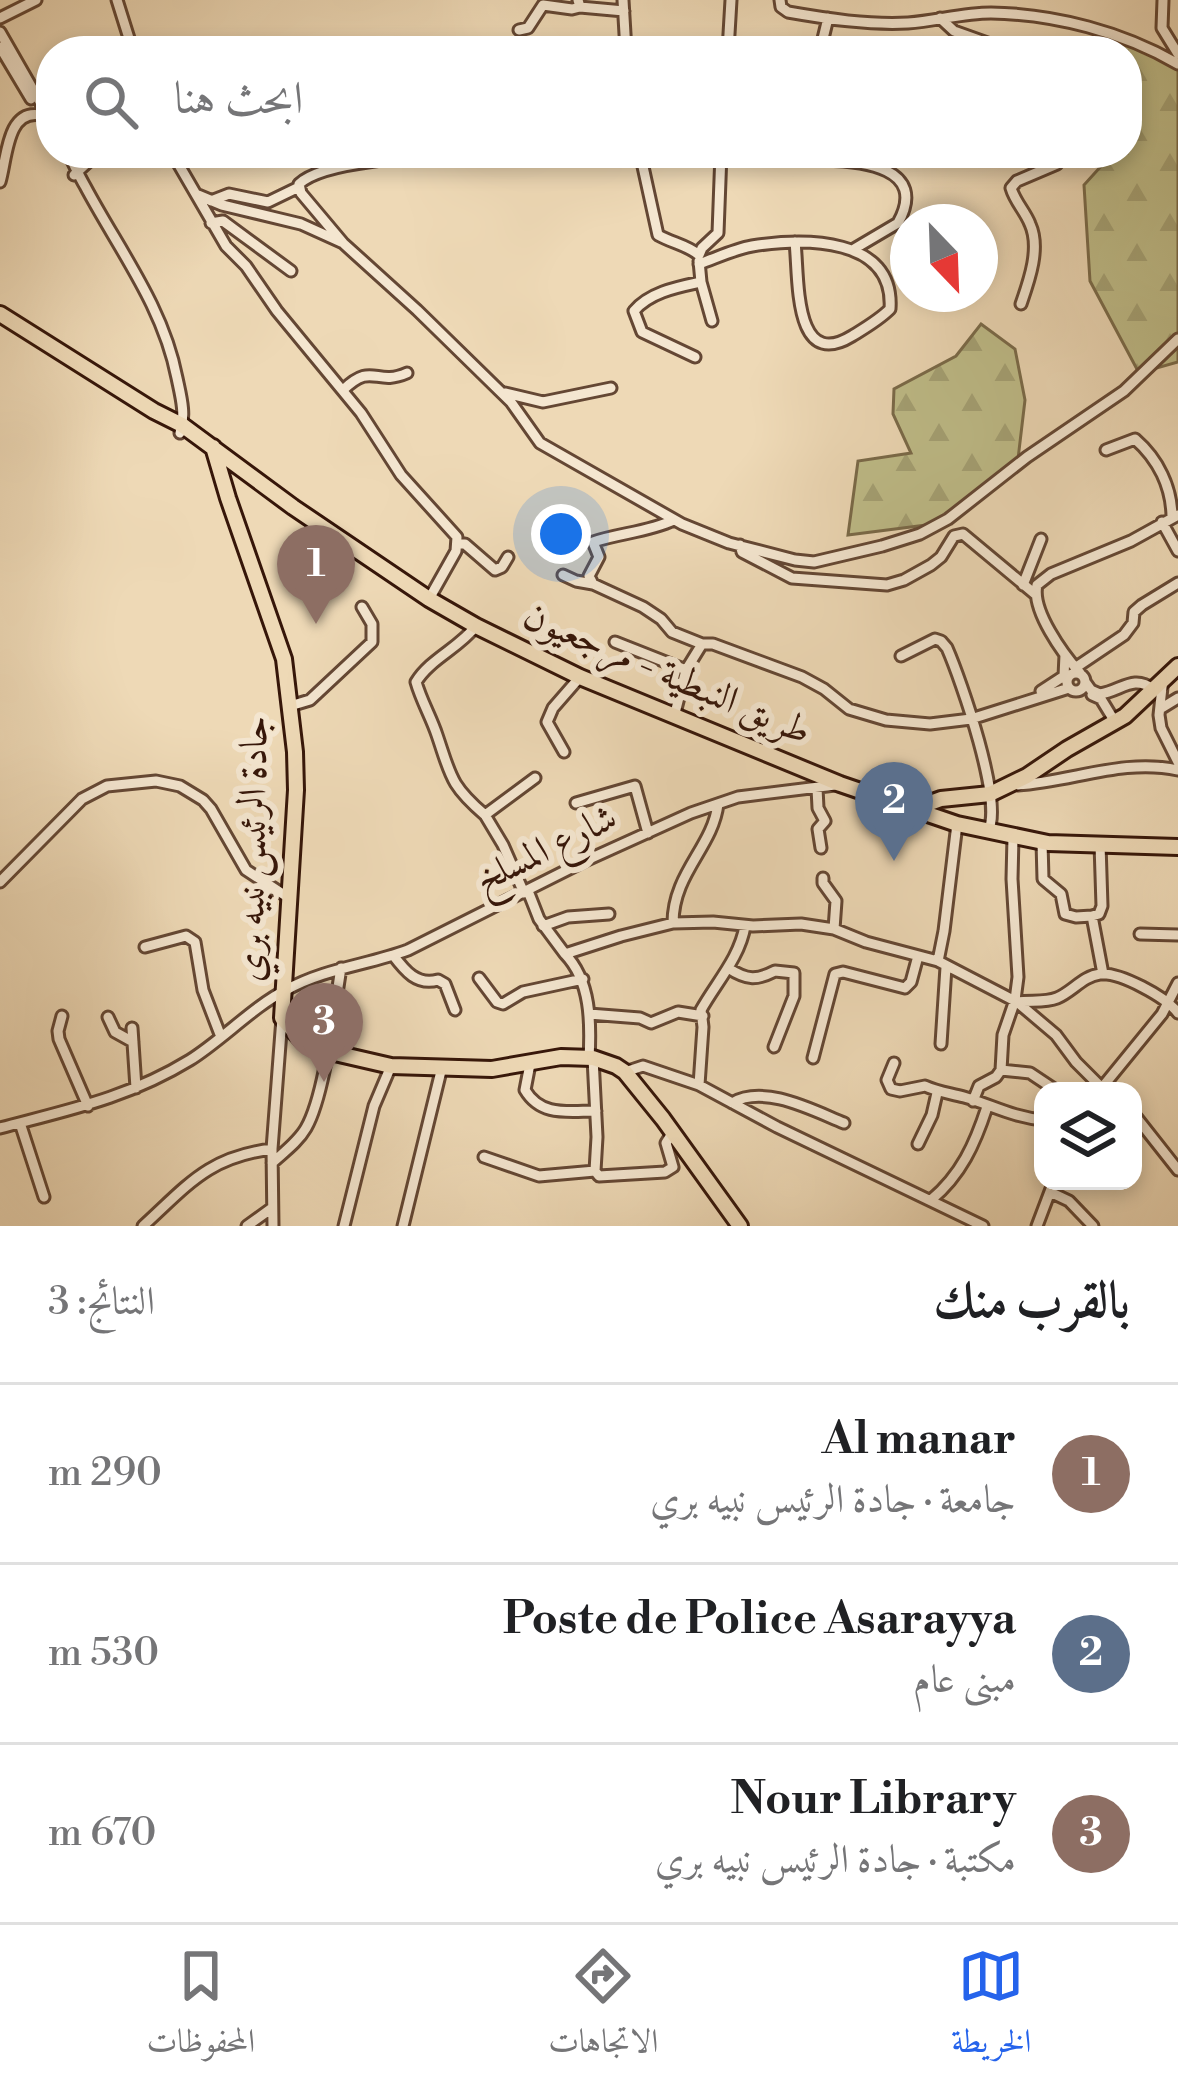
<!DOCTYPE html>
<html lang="ar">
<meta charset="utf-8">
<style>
:root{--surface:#fff;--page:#f2f2f2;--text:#202124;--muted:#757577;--line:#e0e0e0;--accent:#2563eb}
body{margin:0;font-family:"Libre Bodoni",Amiri,serif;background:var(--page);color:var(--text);direction:rtl}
.controls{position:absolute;right:36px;bottom:36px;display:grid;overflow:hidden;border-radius:24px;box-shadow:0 6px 18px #0003}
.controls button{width:108px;height:108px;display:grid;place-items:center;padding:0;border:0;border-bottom:3px solid var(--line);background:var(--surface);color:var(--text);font:60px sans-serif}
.compass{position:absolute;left:890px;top:204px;width:108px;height:108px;border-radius:50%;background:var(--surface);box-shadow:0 6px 18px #0003;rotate:157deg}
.you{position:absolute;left:561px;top:534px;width:42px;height:42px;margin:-30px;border:9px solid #fff;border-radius:50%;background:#1a73e8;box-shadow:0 0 0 18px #1a73e833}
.badge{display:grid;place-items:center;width:78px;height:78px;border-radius:50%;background:var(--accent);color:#fff;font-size:39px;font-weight:700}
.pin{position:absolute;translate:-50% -99px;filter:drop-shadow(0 3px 6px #0008)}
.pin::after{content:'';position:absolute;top:63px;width:42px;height:36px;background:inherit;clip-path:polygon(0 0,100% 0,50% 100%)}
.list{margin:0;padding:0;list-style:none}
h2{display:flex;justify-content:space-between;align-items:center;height:156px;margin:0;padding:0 48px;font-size:51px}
h2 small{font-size:39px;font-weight:400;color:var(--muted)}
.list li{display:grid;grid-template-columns:78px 1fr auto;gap:36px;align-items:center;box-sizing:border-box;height:180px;padding:0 48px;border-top:3px solid var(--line)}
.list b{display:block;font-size:45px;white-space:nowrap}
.list p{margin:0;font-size:39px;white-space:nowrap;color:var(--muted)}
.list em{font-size:39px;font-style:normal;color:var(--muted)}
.icon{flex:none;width:66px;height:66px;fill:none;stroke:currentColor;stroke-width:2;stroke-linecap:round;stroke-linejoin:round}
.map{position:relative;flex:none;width:1178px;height:1226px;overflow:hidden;direction:ltr}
.search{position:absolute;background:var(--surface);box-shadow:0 6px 18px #0003;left:36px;right:36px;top:36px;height:132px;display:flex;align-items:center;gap:30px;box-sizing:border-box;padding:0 42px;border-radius:48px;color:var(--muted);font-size:45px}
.sheet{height:696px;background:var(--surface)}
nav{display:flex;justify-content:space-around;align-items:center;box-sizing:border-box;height:168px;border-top:3px solid var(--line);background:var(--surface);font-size:33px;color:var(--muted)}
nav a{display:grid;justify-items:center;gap:6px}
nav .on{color:var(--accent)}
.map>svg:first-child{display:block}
</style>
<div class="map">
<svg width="1178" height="1226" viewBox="0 0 1178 1226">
<defs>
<pattern id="forest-firs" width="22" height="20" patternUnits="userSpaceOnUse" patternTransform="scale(3)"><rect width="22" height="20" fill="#bfbd89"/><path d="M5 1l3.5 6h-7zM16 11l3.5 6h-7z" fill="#a5a275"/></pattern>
</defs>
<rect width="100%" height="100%" fill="#eed9b6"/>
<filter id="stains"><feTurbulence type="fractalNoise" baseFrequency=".00167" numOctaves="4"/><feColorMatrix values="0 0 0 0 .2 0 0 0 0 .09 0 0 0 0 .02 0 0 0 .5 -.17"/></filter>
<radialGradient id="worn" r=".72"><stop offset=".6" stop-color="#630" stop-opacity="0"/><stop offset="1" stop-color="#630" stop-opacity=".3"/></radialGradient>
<path fill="url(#forest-firs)" stroke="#7a6a49" stroke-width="3" d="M1113,33L1178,65V362L1139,373L1090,281L1084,185L1113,153H1127V128L1131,122L1127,113V51H1113Z
M981,324L1015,349L1025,400L1018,459L934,524L848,535L858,461L911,453L893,414L894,389L956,356Z"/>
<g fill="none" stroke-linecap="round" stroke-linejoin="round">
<defs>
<path id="minor" d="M117,0L133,51
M623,0L626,51
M780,0L781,7L788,12C828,19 868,25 908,23C936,21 963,13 991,13C1055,14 1123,32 1178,64
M1163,0L1162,28L1178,54
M580,7L624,11
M0,18L36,0
M940,18L954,31L1010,51
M519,30L528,28L543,5L572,9L580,7L578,0
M0,32L51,121
M0,47L31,99
M728,51L731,0
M820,51L828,18
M68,153C74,164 79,176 85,186C119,250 163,306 177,378C181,397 186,414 180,433
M172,153L226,246L246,266L277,311L361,413L401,475L457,537L456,551L429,599
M640,153L658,235C672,243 687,245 699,255L702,248L718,233L721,153
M818,153L824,160C861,161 929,167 898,223L854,249
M74,175L98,153
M0,182C7,158 7,109 40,115L46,112
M198,195L222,205L301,224L343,243L417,310L511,402L540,443L682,524L729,543L795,560L814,562L882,546L920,534L948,519L1027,457L1124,391L1178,339
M211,201L229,194L268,202L299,187
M211,223L223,221L291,271
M343,243L301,193L299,184C327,158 437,156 477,154
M699,264C716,258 735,249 752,246C803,238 895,236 890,309C879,320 865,328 852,336C793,372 799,278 795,242
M701,282L712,321
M1021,304C1029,281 1041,248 1030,224C1025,211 1015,202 1011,188L1017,181L1057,164L1063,153
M695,357L642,332L634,311C650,292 678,287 701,282L699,261
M343,390C373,361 375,387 407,373
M505,393L543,402L611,388
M1106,450L1135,439C1158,459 1172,487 1172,518
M674,520C648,532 620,533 593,542L599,557L589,576L593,584L643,607L661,619L672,632L702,644H713L802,677L824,689L849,709L886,720L930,724L971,719L1069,688
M1162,522L1178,551
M458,544H465L495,570L502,567L508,557
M740,545L742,552L792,578L887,585L904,580L931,565L941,557L954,536L963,534L1035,594
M563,575L576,581L593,584
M1023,585L1041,539
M476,626C459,648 430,659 416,682C421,700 431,717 437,735C451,776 450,785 485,815
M615,642L686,670
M901,656L935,639L941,641L947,648C961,680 1004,803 988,831
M1075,668L1124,635L1133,623L1134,612L1142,605L1178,583
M1067 682a9 9 0 1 1 18 0a9 9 0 1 1-18 0Z
M1080,673C1063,654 1031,610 1037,585L1051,574L1131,541L1178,515
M1163,678L1159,715L1161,728L1178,762
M1086,683L1091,690L1100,694C1121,691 1133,674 1153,689
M1041,691L1064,676L1065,655
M1092,695L1101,699L1115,722
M290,706L310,700L372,642V624L362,607
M1160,709L1178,698
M674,717L686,670L702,644
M564,752L547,722L553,708L580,677
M1018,785C1072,782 1123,758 1178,770
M817,788L818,808L825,821L818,829L821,848
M576,803L635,786L648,833
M957,824L944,931L938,961L1017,1002L1056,1035L1076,1062L1105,1091
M1042,842L1043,879L1061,894L1065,914L1076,917L1092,916
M1100,844L1102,906L1099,914L1092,916L1103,974
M823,878V883L836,901L834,929
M0,882L82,799L107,786L156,781L180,786L203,800L211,809L246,870L289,898
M528,891L539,919L565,954L621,936L673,923L713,922L753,926L801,924L834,929L866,942L938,961
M524,893L503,845L485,815L535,778
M673,923C673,873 713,847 718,804
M543,926L568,917L609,914
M1140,934L1178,935
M145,947L186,936L195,942L203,990L221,1037
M565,954C591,981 591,1023 589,1059
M393,955C405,971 417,986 438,980L445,984L455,1010
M728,968C748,981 757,980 775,971L794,973V996L774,1047
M479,978L497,1002L503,1004L523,992L583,979
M1017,1002C1030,1000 1045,1003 1057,998C1072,992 1083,976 1100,974C1120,972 1166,997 1178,1013
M589,1014L640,1018L651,1023L678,1012L703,1016
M62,1016L58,1031L59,1039L88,1106
M108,1017L115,1032L133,1042
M132,1028L136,1088
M941,1044L946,967
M593,1058L597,1137L595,1171
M813,1058L835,974L843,972L905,988L911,982L918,956
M894,1063L887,1080L891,1089L900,1091L925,1086C938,1092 949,1093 964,1097C992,1105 1012,1117 1043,1120
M530,1064L525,1090C541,1117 568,1111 596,1111
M1001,1070L1003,1035L1015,1000L1018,977L1012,879L1013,837
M625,1072L643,1066L699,1085L777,1127L983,1226
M699,1085L703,1027L701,1010C716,983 740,957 745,926
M1100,1090L1162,1014L1178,983
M973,1101L979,1086L996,1077L1001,1070L1030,1073L1057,1091
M732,1103C764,1084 812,1110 844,1123
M1133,1113L1178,1170
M20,1123L44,1197
M0,1128C68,1110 128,1098 190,1060C222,1040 254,1006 286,990C326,968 368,965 408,950L585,861L691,813L738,797L835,785
M918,1144L932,1115L937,1093
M484,1157L539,1176L595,1171L599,1176L665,1172L673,1167L666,1143L673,1132
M272,1163C284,1152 298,1142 306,1128C325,1095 334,1009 341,968
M1050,1192L1069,1201L1093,1226
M931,1200C961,1175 975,1144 987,1107
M143,1226C188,1185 208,1157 272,1149
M247,1226L272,1208
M273,1226L272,1149L282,1018
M344,1226L374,1106L391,1066
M403,1226L442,1067
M1037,1226L1054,1181"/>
<path id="major" d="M0,314L154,411L182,425L293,507L429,599L476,626L580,677L840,784L957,824L1048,843L1178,847
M213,447L228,498L284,659L295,752L296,790L282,1018L302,1040L326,1051L391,1066L492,1069L561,1057L593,1058L616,1066L625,1072L663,1119L740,1226
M911,810L941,799L990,794L1027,776L1067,749L1125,716L1178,666"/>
</defs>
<use href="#minor" stroke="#644734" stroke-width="15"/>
<use href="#major" stroke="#361609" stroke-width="20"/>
<use href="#minor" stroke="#f4e6d0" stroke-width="9"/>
<use href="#major" stroke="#eed9b6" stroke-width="14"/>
</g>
<g text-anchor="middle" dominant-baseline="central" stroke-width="12" stroke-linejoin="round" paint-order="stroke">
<g font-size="39" fill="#361609" stroke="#f4e6d0">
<text transform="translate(667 674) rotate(23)">طريق النبطية - مرجعيون</text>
<text transform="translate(253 849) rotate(-89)">جادة الرئيس نبيه بري</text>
<text transform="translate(546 849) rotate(-26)">شارع المسلخ</text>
</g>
</g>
<rect width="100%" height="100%" filter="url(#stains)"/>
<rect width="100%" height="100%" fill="url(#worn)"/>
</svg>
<div class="controls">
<button><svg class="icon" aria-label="layers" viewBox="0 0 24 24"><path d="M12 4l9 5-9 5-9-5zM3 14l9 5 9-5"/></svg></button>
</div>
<svg class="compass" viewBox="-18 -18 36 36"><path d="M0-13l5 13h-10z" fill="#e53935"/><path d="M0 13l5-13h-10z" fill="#757577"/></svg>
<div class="you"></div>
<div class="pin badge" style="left:316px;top:624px;background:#8d6e63">1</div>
<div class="pin badge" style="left:894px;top:861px;background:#5c6f8a">2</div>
<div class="pin badge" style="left:324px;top:1082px;background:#8d6e63">3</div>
<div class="search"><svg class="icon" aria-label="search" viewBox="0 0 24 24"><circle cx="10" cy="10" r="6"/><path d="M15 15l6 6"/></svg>ابحث هنا</div>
</div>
<section class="sheet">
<h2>بالقرب منك<small>النتائج: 3</small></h2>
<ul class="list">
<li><span class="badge" style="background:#8d6e63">1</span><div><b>Al manar</b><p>جامعة · جادة الرئيس نبيه بري</p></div><em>290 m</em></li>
<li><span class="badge" style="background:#5c6f8a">2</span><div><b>Poste de Police Asarayya</b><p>مبنى عام</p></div><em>530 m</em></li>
<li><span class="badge" style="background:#8d6e63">3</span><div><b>Nour Library</b><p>مكتبة · جادة الرئيس نبيه بري</p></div><em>670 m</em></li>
</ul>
</section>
<nav>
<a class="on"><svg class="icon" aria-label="map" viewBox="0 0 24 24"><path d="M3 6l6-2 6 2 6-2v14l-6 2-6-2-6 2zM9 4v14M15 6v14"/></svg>الخريطة</a>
<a><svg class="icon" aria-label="directions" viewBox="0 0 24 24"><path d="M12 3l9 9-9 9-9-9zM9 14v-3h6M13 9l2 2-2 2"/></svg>الاتجاهات</a>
<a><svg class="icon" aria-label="saved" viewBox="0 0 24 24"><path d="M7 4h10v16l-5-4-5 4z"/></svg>المحفوظات</a>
</nav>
